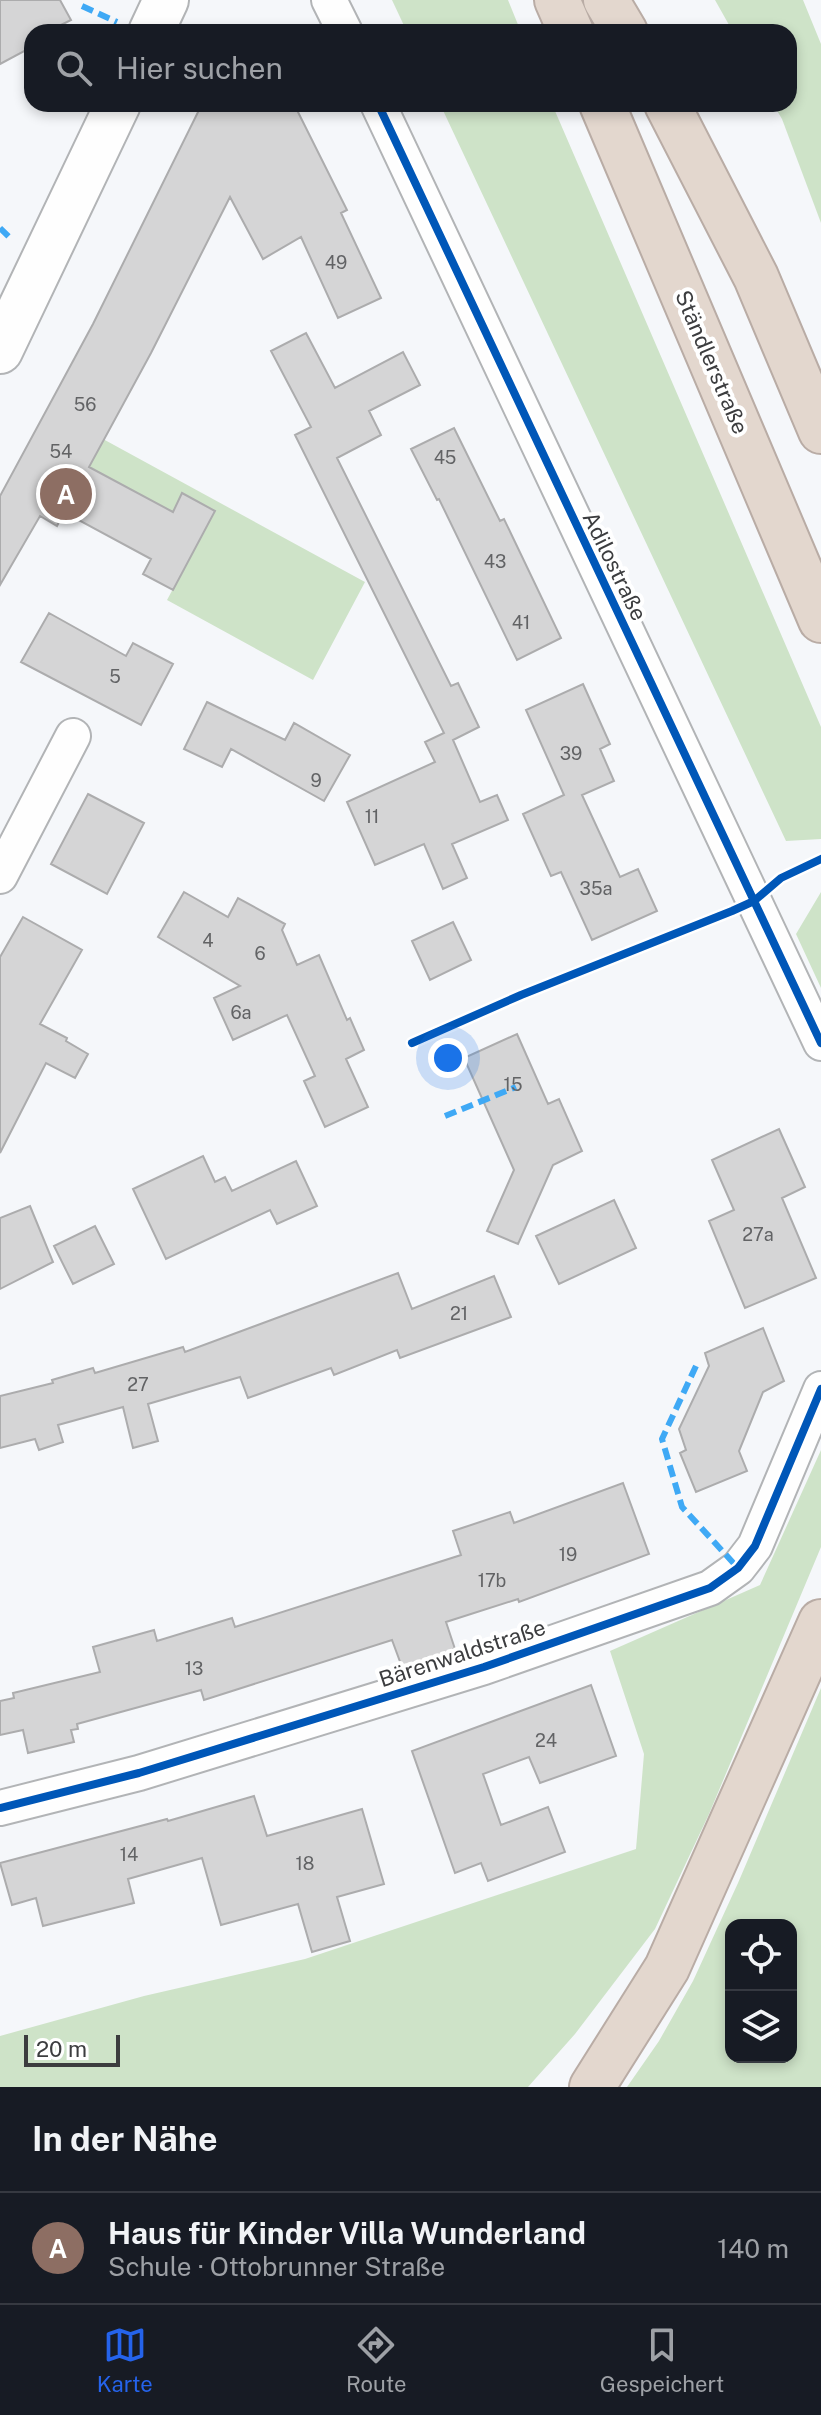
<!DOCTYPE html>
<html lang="de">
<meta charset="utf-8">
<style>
:root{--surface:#171b24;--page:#20242c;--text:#f1f3f6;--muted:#9ea1a6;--line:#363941;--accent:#2563eb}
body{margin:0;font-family:"Public Sans",sans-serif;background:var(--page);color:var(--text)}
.controls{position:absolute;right:24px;bottom:24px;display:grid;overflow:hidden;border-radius:16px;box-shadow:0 4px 12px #0003}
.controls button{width:72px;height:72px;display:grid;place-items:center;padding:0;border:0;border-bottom:2px solid var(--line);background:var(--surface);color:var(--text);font:40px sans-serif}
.scale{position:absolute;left:24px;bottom:20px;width:96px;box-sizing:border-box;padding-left:8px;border:4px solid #3c3d3f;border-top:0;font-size:22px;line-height:28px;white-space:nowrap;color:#3c3d3f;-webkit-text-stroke:6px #fff;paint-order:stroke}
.you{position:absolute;left:448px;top:1058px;width:28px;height:28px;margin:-20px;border:6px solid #fff;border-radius:50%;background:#1a73e8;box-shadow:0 0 0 12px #1a73e833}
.badge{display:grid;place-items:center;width:52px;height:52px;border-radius:50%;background:var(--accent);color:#fff;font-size:26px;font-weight:700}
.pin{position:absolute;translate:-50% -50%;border:4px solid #fff;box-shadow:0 2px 8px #0006}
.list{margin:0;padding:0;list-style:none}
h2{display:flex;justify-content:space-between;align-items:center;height:104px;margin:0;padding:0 32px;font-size:34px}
h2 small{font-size:26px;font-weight:400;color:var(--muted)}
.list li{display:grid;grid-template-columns:52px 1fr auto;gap:24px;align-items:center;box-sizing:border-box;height:112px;padding:0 32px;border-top:2px solid var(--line)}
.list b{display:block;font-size:30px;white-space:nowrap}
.list p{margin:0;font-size:26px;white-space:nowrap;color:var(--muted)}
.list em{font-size:26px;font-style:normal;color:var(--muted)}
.icon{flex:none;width:44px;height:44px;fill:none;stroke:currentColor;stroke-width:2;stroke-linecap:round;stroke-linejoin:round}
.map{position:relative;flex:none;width:821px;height:2087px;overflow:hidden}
.search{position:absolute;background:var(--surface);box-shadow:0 4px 12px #0003;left:24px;right:24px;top:24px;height:88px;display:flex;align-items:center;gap:20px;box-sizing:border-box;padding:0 28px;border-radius:24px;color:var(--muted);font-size:30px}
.sheet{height:216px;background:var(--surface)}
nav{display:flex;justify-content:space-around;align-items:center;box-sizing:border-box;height:112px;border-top:2px solid var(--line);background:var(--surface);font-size:22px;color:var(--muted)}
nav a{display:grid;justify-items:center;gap:4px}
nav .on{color:var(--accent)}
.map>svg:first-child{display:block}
</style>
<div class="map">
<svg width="821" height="2087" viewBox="0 0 821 2087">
<rect width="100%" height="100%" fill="#f5f7fa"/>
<path fill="#cee3c8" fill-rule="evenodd" d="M392,0H508L521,32H407Z
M715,0H803L821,44V223L782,119L773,104H789V32H733Z
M440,104H552L821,727V839L786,841Z
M103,439L365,582L313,680L167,600L215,511L183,494L173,512L89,467Z
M821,892V988L796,934Z
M821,1450V1547L709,1814L655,1929L575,2034L528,2087H0V2036L144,1996L305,1959L636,1849L644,1754L610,1651L760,1585Z
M821,1688V2087H627L659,2041L693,1981L738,1883ZM731,1925H791V2057H731Z"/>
<path fill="#d5d5d6" stroke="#acacad" stroke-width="2" d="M0,0H60L71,20L47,32H32V47L0,64Z
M202,104H294L347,210L341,213L381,298L338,318L301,237L263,259L230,197L151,353L89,467L173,512L182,493L215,511L173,590L143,574L151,559L64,512L57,526L40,516L0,585V496L93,324Z
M306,333L335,388L403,352L420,385L369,411L381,435L337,458L451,686L458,683L479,727L453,740L480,802L497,795L508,820L452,844L467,878L443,889L424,844L375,865L347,802L435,762L425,742L444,733L295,435L311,427L271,351Z
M454,428L500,521L504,519L561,638L517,660L439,499L437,500L411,449Z
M49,613L126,656L133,643L173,664L141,725L21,662Z
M583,684L610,744L600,749L614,781L582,795L620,877L638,869L657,911L592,940L561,872L551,876L523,814L564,795L526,710Z
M207,702L285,740L294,723L350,755L324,801L231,749L222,767L184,749Z
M88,794L144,823L107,894L51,864Z
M184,892L228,917L238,898L285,924L282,930L297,965L319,955L347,1020L350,1018L364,1050L346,1059L368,1107L325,1127L304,1081L315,1076L287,1015L233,1040L214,998L240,986L158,937Z
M23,917L82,950L40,1024L67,1038L66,1041L88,1054L75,1078L46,1063L0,1153V957Z
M453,922L471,960L430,980L412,941Z
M517,1034L548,1104L559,1099L582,1151L553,1165L518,1244L487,1231L514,1170L464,1058Z
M779,1129L805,1187L782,1198L816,1278L745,1308L709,1221L734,1210L712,1160Z
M203,1156L215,1182L225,1177L232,1191L296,1161L317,1206L277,1224L270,1210L166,1259L133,1189Z
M614,1200L636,1248L559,1284L536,1236Z
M30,1206L53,1262L0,1289V1218Z
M95,1226L114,1264L73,1284L54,1246Z
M398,1273L412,1309L494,1276L511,1317L400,1358L397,1350L334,1375L331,1368L248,1398L240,1377L148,1404L158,1441L133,1448L123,1407L58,1425L63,1442L39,1450L35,1439L0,1448V1396L53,1383L52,1380L93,1368L95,1373L183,1347L185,1352Z
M763,1328L784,1381L763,1392L739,1451L747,1471L696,1492L680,1453L686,1450L679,1429L709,1366L705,1353Z
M623,1483L649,1554L519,1602L518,1599L446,1622L455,1649L402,1667L392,1640L204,1700L201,1690L77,1724L78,1729L71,1730L74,1742L28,1753L23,1730L0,1735V1701L14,1698L13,1693L100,1672L93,1647L154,1630L157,1641L232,1618L235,1627L461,1555L453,1531L510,1512L514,1523Z
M591,1685L616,1756L540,1783L529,1757L483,1774L501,1825L548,1807L565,1852L488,1881L481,1863L455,1873L412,1751Z
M254,1796L267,1836L362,1809L384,1884L337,1897L350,1941L312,1952L298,1904L221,1925L202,1858L128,1879L134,1903L43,1926L36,1898L12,1905L0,1863L167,1819L168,1821Z"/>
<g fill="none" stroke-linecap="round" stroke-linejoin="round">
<defs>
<path id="street" d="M329,0L345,32
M378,104L821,1043
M0,876L73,736
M0,1808L139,1773L484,1667L710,1588L738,1568L755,1546L821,1389"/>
<path id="secondary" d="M151,32L166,0
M0,351L118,104"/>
<path id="highway" d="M557,0L571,32
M606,0L625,32
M602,104L821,620
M667,104L756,277L821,431
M592,2087L667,1968L821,1622"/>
</defs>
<use href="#street" stroke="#b2b4b6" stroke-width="38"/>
<use href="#secondary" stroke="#b2b4b6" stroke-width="48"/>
<use href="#highway" stroke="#b9aca5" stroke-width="48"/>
<use href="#street" stroke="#fefefe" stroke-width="34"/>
<use href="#secondary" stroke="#fefefe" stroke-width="44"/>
<use href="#highway" stroke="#e3d7ce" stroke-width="44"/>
<path stroke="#3fa9f5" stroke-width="6" stroke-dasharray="12 6" stroke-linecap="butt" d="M82,6L117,22
M0,228L11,239
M445,1116L516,1087
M696,1366L662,1439L682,1507L738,1568"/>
<defs>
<path id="cycleway" d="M378,104L821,1043
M412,1043L521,995L732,911L754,901L781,878L821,859
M0,1808L139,1773L484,1667L710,1588L738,1568L755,1546L821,1389"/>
</defs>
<use href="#cycleway" stroke="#fff" stroke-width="13"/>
<use href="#cycleway" stroke="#0057b8" stroke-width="8"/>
</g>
<g text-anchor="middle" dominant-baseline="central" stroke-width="8" stroke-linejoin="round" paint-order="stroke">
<g font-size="18" fill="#626365">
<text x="336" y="262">49</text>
<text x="85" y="404">56</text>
<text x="61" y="451">54</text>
<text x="445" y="457">45</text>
<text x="495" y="561">43</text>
<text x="521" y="622">41</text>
<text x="115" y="676">5</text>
<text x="571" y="753">39</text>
<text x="316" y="780">9</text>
<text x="372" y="816">11</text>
<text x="596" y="888">35a</text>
<text x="208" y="940">4</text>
<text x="260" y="953">6</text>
<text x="241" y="1012">6a</text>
<text x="513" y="1084">15</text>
<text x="758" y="1234">27a</text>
<text x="459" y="1313">21</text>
<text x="138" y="1384">27</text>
<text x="568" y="1554">19</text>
<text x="492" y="1580">17b</text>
<text x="194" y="1668">13</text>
<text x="546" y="1740">24</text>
<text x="129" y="1854">14</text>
<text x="305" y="1863">18</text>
</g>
<g font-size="22" fill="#3c3d3f" stroke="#fff">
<text transform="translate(712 362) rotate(67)">Ständlerstraße</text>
<text transform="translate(615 566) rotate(64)">Adilostraße</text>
<text transform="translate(462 1653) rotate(-18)">Bärenwaldstraße</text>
</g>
</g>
</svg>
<div class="controls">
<button><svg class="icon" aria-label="locate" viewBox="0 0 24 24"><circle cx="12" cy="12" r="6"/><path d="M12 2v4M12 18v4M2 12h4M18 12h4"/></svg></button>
<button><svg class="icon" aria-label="layers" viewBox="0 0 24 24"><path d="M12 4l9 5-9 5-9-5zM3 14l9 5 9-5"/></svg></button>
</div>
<div class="scale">20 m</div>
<div class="you"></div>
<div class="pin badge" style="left:66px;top:494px;background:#8d6e63">A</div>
<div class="search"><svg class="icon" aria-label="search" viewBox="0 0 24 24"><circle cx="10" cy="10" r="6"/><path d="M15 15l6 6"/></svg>Hier suchen</div>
</div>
<section class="sheet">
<h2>In der Nähe<small></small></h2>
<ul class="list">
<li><span class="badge" style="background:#8d6e63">A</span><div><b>Haus für Kinder Villa Wunderland</b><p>Schule · Ottobrunner Straße</p></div><em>140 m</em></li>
</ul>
</section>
<nav>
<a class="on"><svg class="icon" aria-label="map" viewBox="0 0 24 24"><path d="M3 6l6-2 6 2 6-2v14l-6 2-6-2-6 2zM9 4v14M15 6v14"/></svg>Karte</a>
<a><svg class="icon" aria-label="directions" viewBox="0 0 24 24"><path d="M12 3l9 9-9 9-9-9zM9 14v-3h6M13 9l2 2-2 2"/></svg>Route</a>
<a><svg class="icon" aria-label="saved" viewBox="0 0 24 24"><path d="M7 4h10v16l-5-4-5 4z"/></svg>Gespeichert</a>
</nav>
